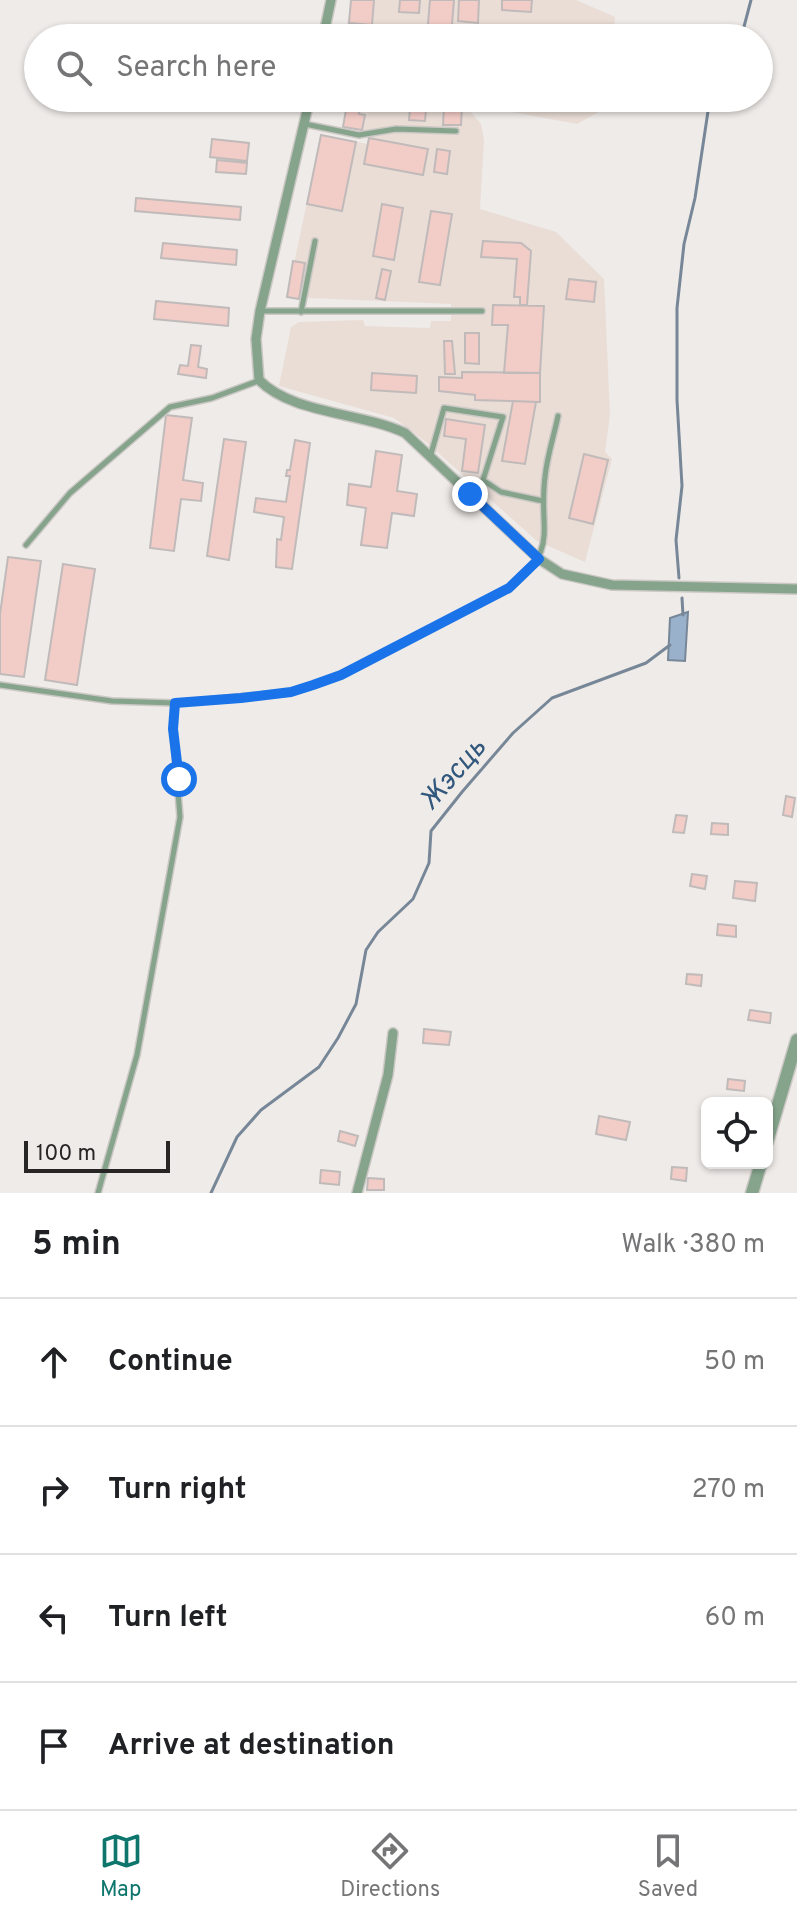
<!DOCTYPE html>
<meta charset="utf-8">
<style>
:root{--surface:#fff;--page:#f2f2f2;--text:#202124;--muted:#757577;--line:#e0e0e0;--accent:#0f766e}
body{margin:0;font-family:Overpass,sans-serif;background:var(--page);color:var(--text)}
.controls{position:absolute;right:24px;bottom:24px;display:grid;overflow:hidden;border-radius:12px;box-shadow:0 2px 6px #0004}
.controls button{width:72px;height:72px;display:grid;place-items:center;padding:0;border:0;border-bottom:2px solid var(--line);background:var(--surface);color:var(--text);font:40px sans-serif}
.scale{position:absolute;left:24px;bottom:20px;width:146px;box-sizing:border-box;padding-left:8px;border:4px solid #282625;border-top:0;font-size:22px;line-height:28px;white-space:nowrap;color:#282625;-webkit-text-stroke:6px #efebe8;paint-order:stroke}
.stop{position:absolute;width:24px;height:24px;margin:-18px;border:6px solid #1a73e8;border-radius:50%;background:#fff}
.stop.end{background:#1a73e8;border-color:#fff;box-shadow:0 2px 8px #0008}
.list{margin:0;padding:0;list-style:none}
h2{display:flex;justify-content:space-between;align-items:center;height:104px;margin:0;padding:0 32px;font-size:34px}
h2 small{font-size:26px;font-weight:400;color:var(--muted)}
.list li{display:grid;grid-template-columns:52px 1fr auto;gap:24px;align-items:center;box-sizing:border-box;height:128px;padding:0 32px;border-top:2px solid var(--line)}
.list b{display:block;font-size:30px;white-space:nowrap}
.list em{font-size:26px;font-style:normal;color:var(--muted)}
.icon{flex:none;width:44px;height:44px;fill:none;stroke:currentColor;stroke-width:2;stroke-linecap:round;stroke-linejoin:round}
.map{position:relative;flex:none;width:797px;height:1193px;overflow:hidden}
.search{position:absolute;background:var(--surface);box-shadow:0 2px 6px #0004;left:24px;right:24px;top:24px;height:88px;display:flex;align-items:center;gap:20px;box-sizing:border-box;padding:0 28px;border-radius:44px;color:var(--muted);font-size:30px}
.sheet{height:616px;background:var(--surface)}
nav{display:flex;justify-content:space-around;align-items:center;box-sizing:border-box;height:112px;border-top:2px solid var(--line);background:var(--surface);font-size:22px;color:var(--muted)}
nav a{display:grid;justify-items:center;gap:4px}
nav .on{color:var(--accent)}
.map>svg:first-child{display:block}
</style>
<div class="map">
<svg width="797" height="1193" viewBox="0 0 797 1193">
<rect width="100%" height="100%" fill="#efebe8"/>
<path fill="#e9ddd6" d="M351,0H576L615,17L613,38H345Z
M329,98H609V106L577,124L463,103L481,124L484,140L480,209L556,232L604,279L610,415L605,452L612,459L585,562L537,541L426,442L394,418L279,386L291,327L299,322L363,320L365,326L430,328L431,321H451V304L287,297L321,135L368,144L370,131L343,127L347,104L329,102Z"/>
<path fill="#99b1ca" stroke="#778798" stroke-width="2" d="M688,612L685,661L668,660L670,618Z"/>
<g fill="none" stroke-linecap="round" stroke-linejoin="round">
<path stroke="#778798" stroke-width="3" d="M741,38L751,0
M679,578L676,540L682,486L677,400V308L684,244L695,198L710,98
M682,598L683,615
M211,1193L237,1137L261,1110L319,1067L338,1038L356,1004L366,950L378,932L413,899L429,863L431,831L462,792L513,733L552,698L646,663L670,645"/>
</g>
<path fill="#f2ccc7" stroke="#c0bbba" stroke-width="2" d="M351,0H374L372,25L349,23Z
M400,0H420L419,13L399,12Z
M430,0H454L451,37L427,35Z
M459,0H479L478,23L458,21Z
M502,0H532L531,12L502,10Z
M329,98H361L359,114L365,115L362,130L343,127L347,104L329,102Z
M411,98H462V102L427,99L425,121L409,120Z
M444,105L462,106L461,125H443Z
M321,135L356,142L342,211L307,204Z
M369,138L428,149L423,175L364,164Z
M212,139L249,143L247,161L210,157Z
M437,149L450,151L447,174L434,172Z
M217,160L247,163L246,174L216,172Z
M136,198L241,207L240,220L135,211Z
M382,204L403,208L394,260L373,256Z
M431,211L452,214L440,285L419,282Z
M483,241L521,243L531,251L527,305H520V297H514L517,259L481,257Z
M163,243L237,250L236,265L161,258Z
M293,261L305,263L299,299L287,297Z
M382,269L391,271L385,300L376,298Z
M569,279L596,282L594,302L566,299Z
M156,301L229,308L228,326L154,319Z
M493,305L544,306L540,373H504L508,325H492Z
M465,333H479V364L465,363Z
M444,341H452L455,374H445Z
M191,345L201,346L198,367L207,369L206,378L178,374L180,365L188,366Z
M462,372L540,373V402L475,400V395L439,391V377L462,378Z
M372,373L417,376L416,393L371,390Z
M513,401L536,402L525,464L502,461Z
M166,415L192,418L183,480L203,483L201,501L181,499L174,551L150,548Z
M446,419L485,425L478,473L462,471L466,439L444,436Z
M224,439L246,442L229,560L207,556Z
M295,440L310,443L292,569L276,567L277,539L281,540L284,517L254,512L256,498L286,502L290,476H286L287,470H290Z
M376,451L402,455L397,491L417,494L414,516L392,513L387,548L361,545L366,508L347,505L349,484L371,487Z
M584,454L608,460L593,524L569,518Z
M8,557L41,561L24,677L0,674V614Z
M63,564L95,569L77,685L45,680Z
M786,796L795,798L792,817L783,815Z
M676,815L687,816L684,833L673,832Z
M712,823L728,824V835L711,834Z
M692,874L707,876L705,889L690,886Z
M735,881L757,883L755,901L733,898Z
M718,924L736,926V937L717,935Z
M687,974L702,975L701,986L686,984Z
M750,1010L771,1013L770,1023L748,1020Z
M424,1029L451,1032L449,1045L423,1043Z
M728,1079L745,1081L744,1091L727,1089Z
M599,1116L630,1122L626,1140L596,1134Z
M340,1131L358,1136L355,1146L338,1141Z
M672,1167L687,1168L686,1181L671,1179Z
M321,1170L340,1172L339,1185L320,1183Z
M368,1178L384,1179V1190H367Z"/>
<g fill="none" stroke-linecap="round" stroke-linejoin="round">
<defs>
<path id="service" d="M419,38L420,34
M305,124L359,135L396,129L456,131
M261,311H482
M301,312L315,241
M431,454L444,408L503,417L483,480
M471,493L483,480L501,492L543,501
M26,545L70,493L170,407L212,398L258,381
M0,685L112,701L175,703L291,692L341,675L509,588C561,548 538,531 545,477C547,456 554,436 558,416
M98,1193L137,1055L180,817L173,729L175,703"/>
<path id="minor" d="M323,38L331,0
M310,98L260,311L256,339L259,380C292,414 361,412 405,433L539,559L562,574L612,585L797,589
M357,1193L388,1075L393,1033"/>
<path id="tertiary" d="M767,1142L797,1040
M752,1193L761,1163"/>
</defs>
<use href="#service" stroke="#cbc8c5" stroke-width="8"/>
<use href="#minor" stroke="#cbc8c5" stroke-width="12"/>
<use href="#tertiary" stroke="#cbc8c5" stroke-width="15"/>
<use href="#service" stroke="#86a48c" stroke-width="5"/>
<use href="#minor" stroke="#86a48c" stroke-width="9"/>
<use href="#tertiary" stroke="#86a48c" stroke-width="12"/>
</g>
<g fill="none" stroke-linecap="round" stroke-linejoin="round">
<path stroke="#1a73e8" stroke-width="10" d="M179,779L173,729L175,703L241,698L291,692L313,685L341,675L509,588L539,559L470,494"/>
</g>
<g text-anchor="middle" dominant-baseline="central" stroke-width="8" stroke-linejoin="round" paint-order="stroke">
<g font-size="28" font-style="italic" fill="#31577c" stroke="#efebe8">
<text transform="translate(454 775) rotate(-49)">Жэсць</text>
</g>
</g>
</svg>
<div class="controls">
<button><svg class="icon" aria-label="locate" viewBox="0 0 24 24"><circle cx="12" cy="12" r="6"/><path d="M12 2v4M12 18v4M2 12h4M18 12h4"/></svg></button>
</div>
<div class="scale">100 m</div>
<div class="stop" style="left:179px;top:779px"></div>
<div class="stop end" style="left:470px;top:494px"></div>
<div class="search"><svg class="icon" aria-label="search" viewBox="0 0 24 24"><circle cx="10" cy="10" r="6"/><path d="M15 15l6 6"/></svg>Search here</div>
</div>
<section class="sheet">
<h2>5 min<small>Walk · 380 m</small></h2>
<ul class="list">
<li><svg class="icon" aria-label="ahead" viewBox="0 0 24 24"><path d="M12 20V5M6 11l6-6 6 6"/></svg><div><b>Continue</b></div><em>50 m</em></li>
<li><svg class="icon" aria-label="right" viewBox="0 0 24 24"><path d="M7 20v-9h11M14 6l5 5-5 5"/></svg><div><b>Turn right</b></div><em>270 m</em></li>
<li><svg class="icon" aria-label="left" viewBox="0 0 24 24"><path d="M17 20v-9H6M10 6l-5 5 5 5"/></svg><div><b>Turn left</b></div><em>60 m</em></li>
<li><svg class="icon" aria-label="arrive" viewBox="0 0 24 24"><path d="M6 21V4h12l-3 4 3 4H6"/></svg><div><b>Arrive at destination</b></div></li>
</ul>
</section>
<nav>
<a class="on"><svg class="icon" aria-label="map" viewBox="0 0 24 24"><path d="M3 6l6-2 6 2 6-2v14l-6 2-6-2-6 2zM9 4v14M15 6v14"/></svg>Map</a>
<a><svg class="icon" aria-label="directions" viewBox="0 0 24 24"><path d="M12 3l9 9-9 9-9-9zM9 14v-3h6M13 9l2 2-2 2"/></svg>Directions</a>
<a><svg class="icon" aria-label="saved" viewBox="0 0 24 24"><path d="M7 4h10v16l-5-4-5 4z"/></svg>Saved</a>
</nav>
